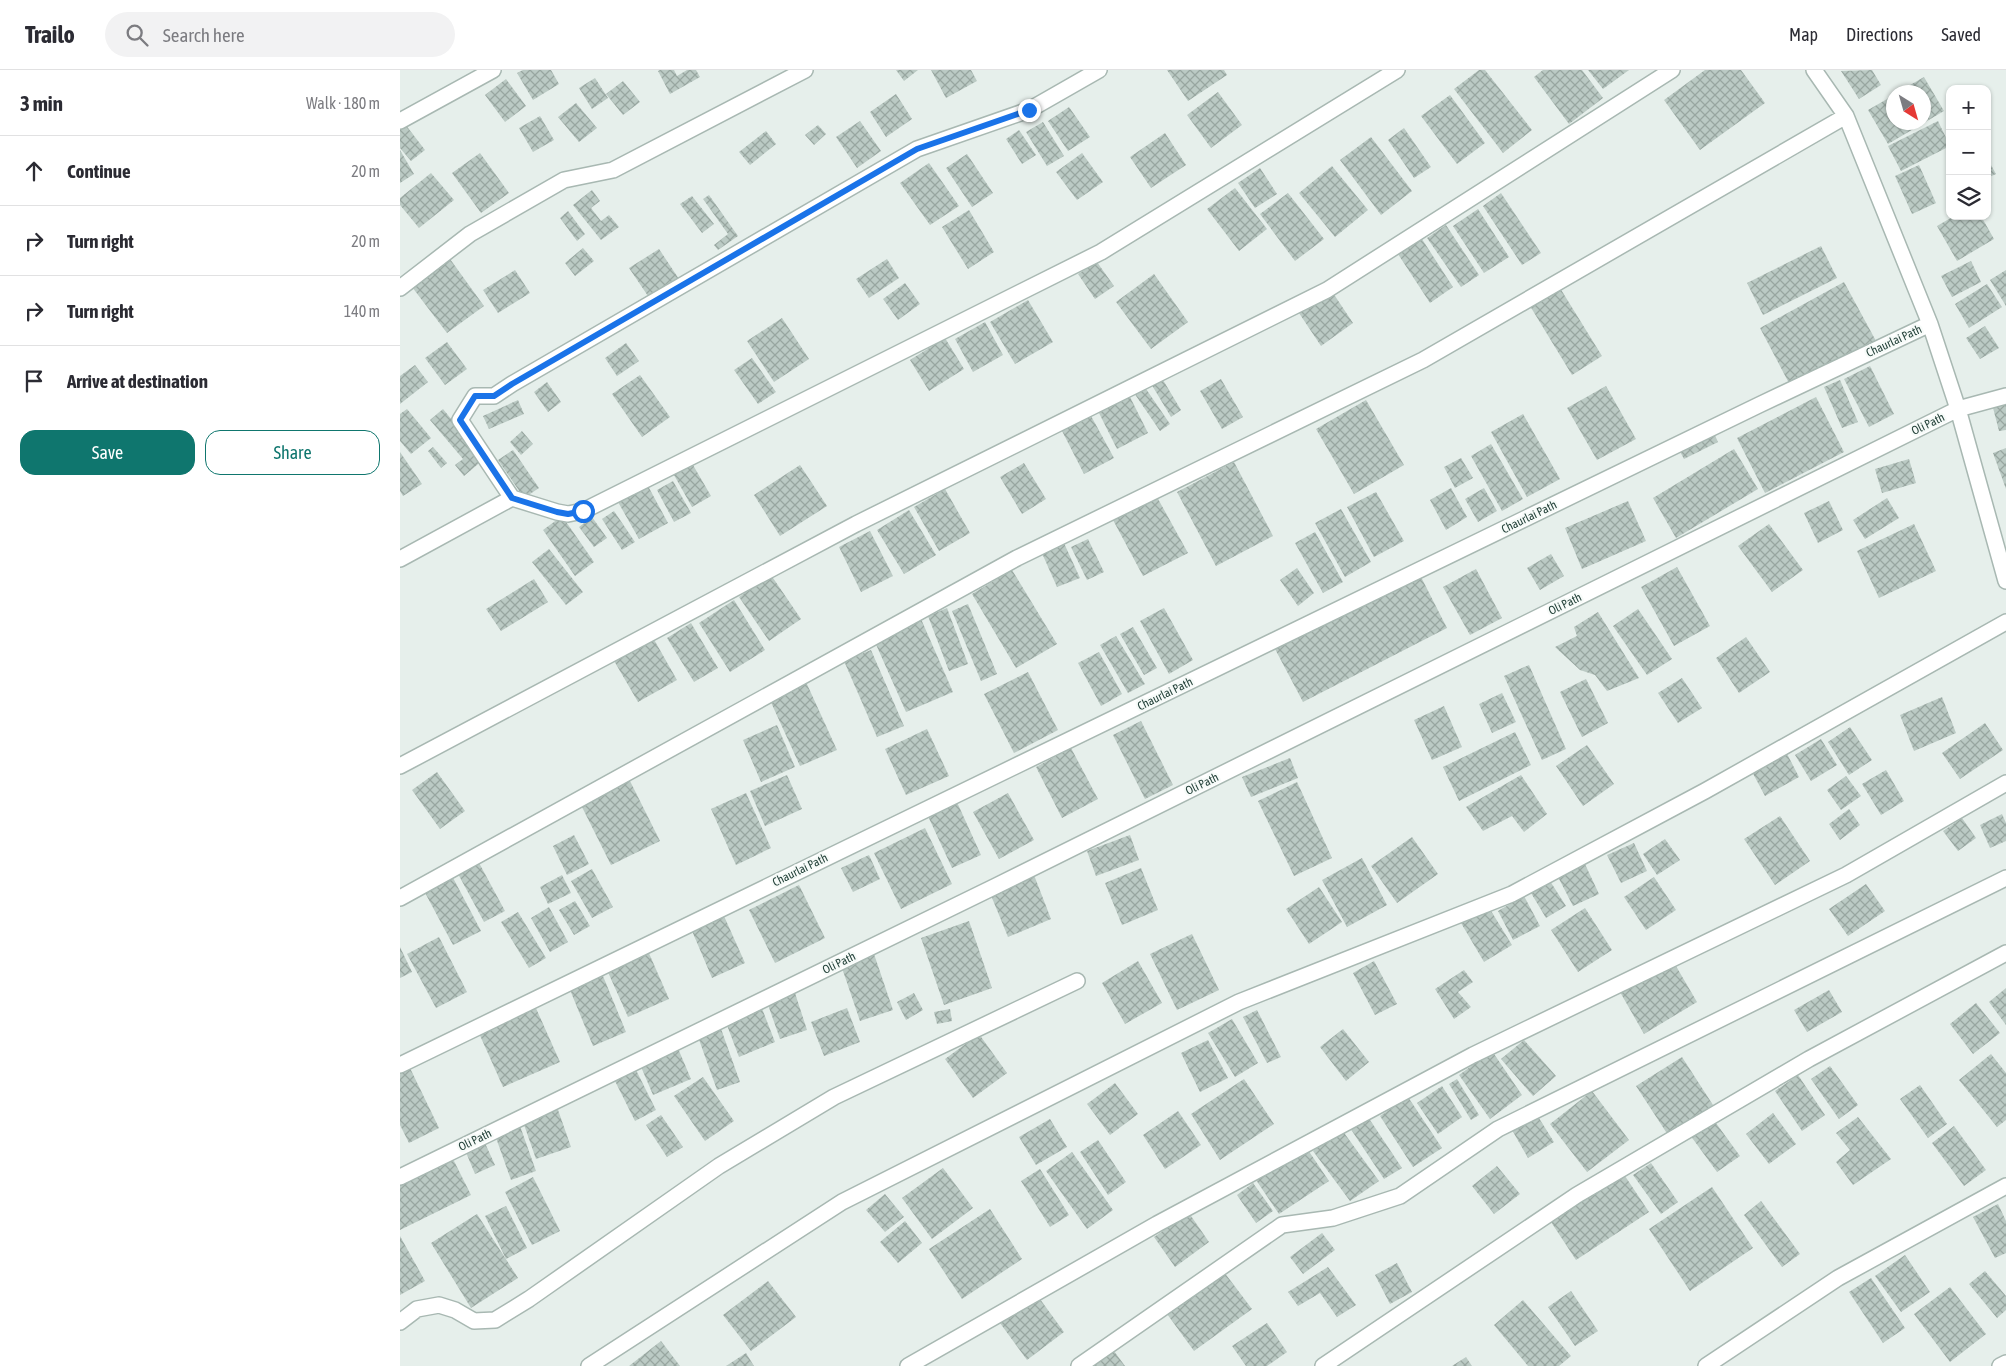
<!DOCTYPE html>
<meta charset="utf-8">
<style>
:root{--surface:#fff;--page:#f2f2f3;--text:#2b2b33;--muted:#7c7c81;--line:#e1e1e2;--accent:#0f766e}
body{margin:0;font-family:"Asap Condensed",sans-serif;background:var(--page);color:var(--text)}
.controls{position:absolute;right:15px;top:15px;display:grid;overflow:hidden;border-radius:10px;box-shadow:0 1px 4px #0004}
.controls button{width:45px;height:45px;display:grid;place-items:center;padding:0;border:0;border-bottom:1px solid var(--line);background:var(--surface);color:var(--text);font:25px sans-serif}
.compass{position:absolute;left:1486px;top:15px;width:45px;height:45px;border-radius:50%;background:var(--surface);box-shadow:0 1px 4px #0004;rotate:143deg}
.stop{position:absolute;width:15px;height:15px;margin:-11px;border:4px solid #1a73e8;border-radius:50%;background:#fff}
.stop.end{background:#1a73e8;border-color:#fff;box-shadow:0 1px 5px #0008}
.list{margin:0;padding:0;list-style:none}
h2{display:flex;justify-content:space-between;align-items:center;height:65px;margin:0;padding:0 20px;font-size:21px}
h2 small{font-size:16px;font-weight:400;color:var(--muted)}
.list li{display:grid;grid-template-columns:32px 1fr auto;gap:15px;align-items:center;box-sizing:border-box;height:70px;padding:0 20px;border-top:1px solid var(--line)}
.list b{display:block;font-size:19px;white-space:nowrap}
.list em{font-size:16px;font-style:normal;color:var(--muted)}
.actions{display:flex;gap:10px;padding:15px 20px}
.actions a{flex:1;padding:11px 0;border:1px solid var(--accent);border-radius:15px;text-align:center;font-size:18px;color:var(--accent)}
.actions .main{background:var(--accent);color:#fff}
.icon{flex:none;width:28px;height:28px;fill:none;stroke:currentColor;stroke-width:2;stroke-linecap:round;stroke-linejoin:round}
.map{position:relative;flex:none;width:1606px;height:1296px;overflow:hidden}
header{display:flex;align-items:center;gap:30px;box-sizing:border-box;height:70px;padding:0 25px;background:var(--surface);border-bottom:1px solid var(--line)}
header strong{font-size:24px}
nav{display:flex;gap:28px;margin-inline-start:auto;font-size:18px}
.search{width:350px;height:45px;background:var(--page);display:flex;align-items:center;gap:12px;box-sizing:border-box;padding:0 18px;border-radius:28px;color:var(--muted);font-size:19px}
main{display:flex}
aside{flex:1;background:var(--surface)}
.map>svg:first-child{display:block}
</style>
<header>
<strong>Trailo</strong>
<div class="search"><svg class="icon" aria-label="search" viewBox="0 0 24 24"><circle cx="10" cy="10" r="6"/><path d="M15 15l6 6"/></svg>Search here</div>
<nav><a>Map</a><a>Directions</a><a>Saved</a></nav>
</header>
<main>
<aside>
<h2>3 min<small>Walk · 180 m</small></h2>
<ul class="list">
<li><svg class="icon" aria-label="ahead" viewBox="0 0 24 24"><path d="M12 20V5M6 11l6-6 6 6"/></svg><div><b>Continue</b></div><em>20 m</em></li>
<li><svg class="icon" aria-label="right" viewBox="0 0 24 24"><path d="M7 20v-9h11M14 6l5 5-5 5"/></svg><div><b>Turn right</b></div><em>20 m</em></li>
<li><svg class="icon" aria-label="right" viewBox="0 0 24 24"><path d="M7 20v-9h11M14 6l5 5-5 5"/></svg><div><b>Turn right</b></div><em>140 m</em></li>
<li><svg class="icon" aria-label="arrive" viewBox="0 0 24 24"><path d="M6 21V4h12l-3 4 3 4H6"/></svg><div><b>Arrive at destination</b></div></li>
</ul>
<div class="actions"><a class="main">Save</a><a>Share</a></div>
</aside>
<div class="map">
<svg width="1606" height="1296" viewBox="0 0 1606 1296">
<defs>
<pattern id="building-cross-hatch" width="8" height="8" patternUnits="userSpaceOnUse" patternTransform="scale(1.25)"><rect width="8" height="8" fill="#bbcac4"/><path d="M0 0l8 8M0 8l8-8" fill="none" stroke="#98a6a0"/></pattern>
</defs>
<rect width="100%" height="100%" fill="#e6efeb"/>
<path fill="url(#building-cross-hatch)" d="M123,0H151L159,14L133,30L117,3Z
M260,0H274L277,6L287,0H296L300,7L270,24L258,1Z
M496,0H518L504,11Z
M531,0H571L577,11L546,28Z
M767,0H824L827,5L788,31Z
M1079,0H1085L1132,60L1103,83L1054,19Z
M1143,0H1182L1203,28L1169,54L1134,7Z
M1188,0H1229L1203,19Z
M1305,0H1341L1365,33L1300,80L1264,30Z
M1472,0L1481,15L1459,29L1441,1Z
M1524,7L1544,41L1488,74L1468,40L1494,25V52H1524V22H1498Z
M195,8L208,28L192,39L179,18Z
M106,9L126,36L105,52L85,25Z
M223,11L240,32L223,45L206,24Z
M818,22L842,55L811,78L787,45Z
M496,24L512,49L486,67L470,42Z
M1050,25L1085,73L1057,94L1021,46Z
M176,33L197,58L179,72L158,47Z
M669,37L690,67L668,81L648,51Z
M140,46L154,70L133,82L119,58Z
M460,51L481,81L457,98L436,67Z
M1538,51L1550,76L1501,101L1488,76Z
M643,52L664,86L647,96L626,62Z
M5,54L25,80L11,91L0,78V57Z
M418,55L426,64L414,75L405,65Z
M1004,58L1031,97L1014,108L988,70Z
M619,60L636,85L622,94L606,69Z
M366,61L376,74L350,95L339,82Z
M765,63L786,95L751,118L730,87Z
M971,67L1012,121L981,145L940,90Z
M0,80L14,104L0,113Z
M80,83L109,123L81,143L52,103Z
M682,83L703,112L677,130L656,102Z
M567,84L593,123L572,137L546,98Z
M1587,88L1596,104L1587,108Z
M529,93L559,136L530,155L500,113Z
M1519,95L1536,133L1512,144L1495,106Z
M932,96L968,140L935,167L899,123Z
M860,98L877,124L855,138L838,113Z
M31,103L54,130L19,158L0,135V128Z
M835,118L867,159L839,181L807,139Z
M192,120L200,131L191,138L201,151L209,145L219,157L201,170L173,135Z
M888,123L924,169L895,191L860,144Z
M1101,123L1141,183L1122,195L1083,136Z
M309,125L338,166L318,180L314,175L328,164L303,129Z
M292,126L314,154L302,163L280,134Z
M1078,139L1109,187L1084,203L1053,156Z
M569,140L594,182L568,199L542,157Z
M168,141L185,164L177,171L160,148Z
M1554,146H1581L1594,169L1557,191L1537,156Z
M1046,155L1079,205L1061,217L1027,168Z
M1020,166L1053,217L1030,233L996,181Z
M1421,176L1437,208L1363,245L1347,213Z
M183,178L194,191L175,206L165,193Z
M259,179L279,209L250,229L229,198Z
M50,189L84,236L47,263L12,217Z
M487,189L499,208L469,228L456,209Z
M1571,191L1581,212L1552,227L1541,206Z
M697,192L714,216L695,229L678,204Z
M115,200L130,223L98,243L83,220Z
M1606,200V236L1590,210Z
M754,204L788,252L751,279L716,232Z
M1444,212L1476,271L1391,317L1360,258Z
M505,213L520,234L498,250L483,229Z
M1587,214L1602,237L1569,258L1555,234Z
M1160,218L1202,286L1172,305L1130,236Z
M931,220L953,253L921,276L899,243Z
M628,230L653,272L615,294L590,252Z
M382,248L409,289L374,312L347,271Z
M585,252L603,285L573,302L555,269Z
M1585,256L1599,278L1580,289L1566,268Z
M545,268L564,299L529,321L510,290Z
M47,272L67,299L45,315L25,288Z
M226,273L239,291L217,306L205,288Z
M352,288L376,322L358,334L334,300Z
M15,295L28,312L0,334V306Z
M1470,296L1494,344L1469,357L1444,309Z
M240,305L270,347L242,367L212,324Z
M760,305L781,340L771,347L750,312Z
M821,309L843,347L822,359L800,321Z
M1440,310L1458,352L1442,358L1424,317Z
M147,312L161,332L148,342L134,322Z
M742,313L770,354L760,361L732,320Z
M1206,316L1236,369L1197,390L1167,338Z
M729,325L748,363L717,379L698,341Z
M1416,327L1444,382L1365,423L1337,368Z
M118,330L124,344L89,359L83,346Z
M966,330L1004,395L954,424L916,359Z
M1606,330V360L1599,361L1592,334Z
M7,339L31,368L11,384L0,371V344Z
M43,339L84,389L64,406L55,395L63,389L30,350Z
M690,344L714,388L684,404L661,359Z
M1123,344L1160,409L1127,427L1091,362Z
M122,361L133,374L121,385L110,372Z
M1313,361L1318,372L1284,389L1278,378Z
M1091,374L1123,429L1102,441L1071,386Z
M33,377L47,393L41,398L28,381Z
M1606,378V419L1593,383Z
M1334,379L1358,419L1276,468L1253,428Z
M113,380L139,418L124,428L98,390Z
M0,382L22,414L3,426L0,421Z
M1061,388L1073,408L1055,418L1044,397Z
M1509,389L1516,413L1482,423L1475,399Z
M834,392L873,466L816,496L777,422Z
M624,393L646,429L622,444L600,407Z
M293,395L311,426L292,437L274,405Z
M400,395L427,436L380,466L354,425Z
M273,411L291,443L274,452L257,420Z
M248,416L268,453L239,469L218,432Z
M1051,418L1067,447L1046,460L1030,430Z
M1084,418L1097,441L1078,452L1065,429Z
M545,419L570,463L539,481L514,437Z
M976,422L1004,471L974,487L947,437Z
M757,427L788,483L743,506L713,450Z
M1487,428L1499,448L1465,469L1453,450Z
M1228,431L1246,471L1182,499L1165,458Z
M1429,431L1443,460L1418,473L1404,443Z
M941,439L971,492L945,507L915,453Z
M509,440L536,485L504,504L477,460Z
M214,441L235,472L222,480L202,449Z
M162,446L194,492L175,506L143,460Z
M192,447L207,468L194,477L179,457Z
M1369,454L1403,500L1372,522L1338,476Z
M1514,454L1536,501L1479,528L1457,481Z
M470,461L493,506L461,522L439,477Z
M915,462L943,512L923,523L895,473Z
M688,469L704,502L687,510L671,477Z
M663,471L680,508L657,517L641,481Z
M149,479L183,522L166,535L132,492Z
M1151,484L1164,506L1140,520L1127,498Z
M1277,497L1310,556L1274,576L1241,517Z
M897,498L914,523L898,536L880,510Z
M1076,499L1102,548L1070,565L1043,517Z
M612,500L657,574L616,598L572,524Z
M371,505L401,549L369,571L339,527Z
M1020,505L1047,558L903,632L875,579Z
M134,509L148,532L101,561L86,539Z
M334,530L365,580L330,602L299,553Z
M568,534L597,604L581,611L552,541Z
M547,538L568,594L549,601L528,546Z
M764,538L793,590L769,604L740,551Z
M1238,539L1272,589L1247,605L1213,556Z
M1198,542L1239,608L1207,621L1195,605L1180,600L1155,577L1177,566L1174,557Z
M521,549L553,622L506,642L474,570Z
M291,553L318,598L294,612L267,568Z
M733,557L757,598L744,605L720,564Z
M252,566L277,610L238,632L213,589Z
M716,566L745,614L728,623L700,575Z
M1346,567L1370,602L1339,623L1316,588Z
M471,580L504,656L477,667L444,591Z
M699,582L722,624L701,636L678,593Z
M1129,595L1166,679L1142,690L1104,606Z
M628,602L658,660L614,683L584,624Z
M1282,608L1302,638L1278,653L1258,623Z
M1186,609L1208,653L1182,667L1160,622Z
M406,612L437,680L400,696L369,628Z
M1102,623L1116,652L1092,663L1079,634Z
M1542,627L1556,663L1514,681L1500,645Z
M1044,636L1062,677L1032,690L1014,650Z
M741,651L773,715L745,729L713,665Z
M1585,653L1603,680L1560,709L1542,683Z
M377,655L395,697L361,712L343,670Z
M1450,657L1472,690L1449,705L1428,672Z
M527,659L549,706L506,725L485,679Z
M1115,662L1131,695L1059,731L1043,697Z
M1421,669L1437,695L1411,711L1395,685Z
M1187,675L1214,714L1183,736L1156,696Z
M671,678L698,729L662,748L636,697Z
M1384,678L1399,707L1365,726L1350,698Z
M890,688L898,708L851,727L842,707Z
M1486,700L1504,731L1481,745L1462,714Z
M37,702L65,741L40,759L12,720Z
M387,705L402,739L365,756L350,721Z
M1121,705L1147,744L1124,762L1112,746L1083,761L1066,737Z
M1446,706L1461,726L1441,740L1427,720Z
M229,709L260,771L211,795L180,733Z
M897,712L932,788L894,806L858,731Z
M346,723L371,778L336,795L311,739Z
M608,723L634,770L599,789L573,742Z
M556,730L581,785L552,798L527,744Z
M1449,739L1460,755L1440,770L1429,754Z
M1602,744L1606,753V771L1590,778L1580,755Z
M1380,746L1410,791L1375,815L1344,769Z
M1562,748L1576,768L1558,781L1543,761Z
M525,758L552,814L501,839L474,783Z
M174,765L189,794L167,805L153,776Z
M730,765L739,790L696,806L687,781Z
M1012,767L1038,804L997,833L971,796Z
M1265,769L1280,790L1257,805L1243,784Z
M1234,773L1247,801L1221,813L1207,785Z
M469,785L480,809L453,822L441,798Z
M962,788L987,835L947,857L922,810Z
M78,791L105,841L84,852L57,802Z
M1184,792L1199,824L1173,836L1157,805Z
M741,798L758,840L722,855L705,813Z
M192,799L213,837L192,848L171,811Z
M51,804L81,861L53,875L23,819Z
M162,805L171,823L148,834L140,817Z
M634,805L651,849L608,867L590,823Z
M1254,807L1276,840L1246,860L1224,827Z
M1150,811L1166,836L1146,848L1131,823Z
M1466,814L1485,841L1448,866L1429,839Z
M399,815L425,868L375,893L349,840Z
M919,817L942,852L909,874L886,839Z
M1124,826L1140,856L1113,870L1098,841Z
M175,831L190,856L174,865L159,840Z
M1088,836L1112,875L1084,892L1061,853Z
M149,837L168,872L150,882L131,848Z
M1185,838L1212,880L1178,902L1151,860Z
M118,842L146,888L129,898L101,852Z
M324,846L345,893L312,908L292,861Z
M569,851L592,918L544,935L521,868Z
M792,864L819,920L777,940L750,884Z
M39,867L67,922L36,938L7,884Z
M0,877L12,902L0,908Z
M248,881L269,929L228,947L207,900Z
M474,884L493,940L460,951L441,895Z
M738,891L762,933L725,954L702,913Z
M974,891L997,934L975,945L953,903Z
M1273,891L1297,932L1244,964L1220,922Z
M1064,900L1073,912L1058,922L1071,937L1054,949L1035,919Z
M203,906L226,962L193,976L170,920Z
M1606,918V955L1589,932Z
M394,920L407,960L380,969L366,929Z
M1429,920L1442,942L1407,962L1394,940Z
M514,923L523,940L506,950L497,932Z
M1576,933L1600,963L1573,984L1550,954Z
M135,936L160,992L103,1017L78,961Z
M361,936L375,972L339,987L325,950Z
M447,938L460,972L424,986L411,952Z
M550,939L552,951L537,954L534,942Z
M857,940L881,987L867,993L843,947Z
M832,949L858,993L835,1007L808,963Z
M320,956L340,1012L317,1020L297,964Z
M943,959L969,992L946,1011L920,977Z
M579,964L607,1003L573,1028L545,989Z
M808,970L828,1008L800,1022L781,983Z
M1124,970L1156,1006L1133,1026L1101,989Z
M277,976L291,1009L253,1025L239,992Z
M1092,981L1122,1025L1090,1049L1059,1005Z
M1591,984L1606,1003V1050L1597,1057L1559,1010Z
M1282,987L1313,1035L1268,1065L1236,1016Z
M9,996L39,1058L9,1073L0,1055V1001Z
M1430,996L1458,1035L1439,1049L1411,1009Z
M236,1000L256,1040L235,1051L215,1011Z
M1398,1005L1425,1045L1402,1061L1375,1021Z
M303,1007L334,1051L305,1071L274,1026Z
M844,1009L874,1054L820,1090L791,1044Z
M1057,1009L1079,1045L1071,1050L1049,1014Z
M715,1013L738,1044L710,1065L687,1034Z
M1520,1015L1547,1054L1528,1068L1500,1029Z
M1042,1016L1062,1047L1038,1064L1017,1033Z
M1192,1021L1229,1070L1187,1102L1150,1054Z
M1008,1027L1042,1078L1013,1097L980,1046Z
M157,1037L171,1077L136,1089L122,1049Z
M778,1041L801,1075L765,1099L743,1065Z
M1373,1043L1396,1074L1369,1094L1346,1064Z
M966,1044L1002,1098L984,1109L948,1055Z
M261,1045L283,1077L267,1087L246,1055Z
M1137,1045L1154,1072L1128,1088L1112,1060Z
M1458,1047L1491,1089L1453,1115L1436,1092L1450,1080L1436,1063Z
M650,1049L667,1077L636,1095L619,1067Z
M1313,1049L1340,1086L1317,1102L1290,1065Z
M120,1056L136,1101L111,1110L95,1065Z
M1554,1056L1586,1100L1564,1116L1532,1073Z
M942,1060L979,1111L950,1131L913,1081Z
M698,1070L726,1112L708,1125L680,1082Z
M84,1071L95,1095L75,1104L65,1080Z
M906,1077L929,1111L879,1144L856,1110Z
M672,1082L713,1140L687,1159L646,1101Z
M51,1085L71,1125L0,1160V1111Z
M1251,1093L1278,1132L1261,1144L1233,1105Z
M1097,1096L1120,1124L1094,1144L1072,1116Z
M543,1098L573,1138L532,1169L502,1128Z
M640,1099L669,1145L650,1157L621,1111Z
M1223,1103L1249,1142L1176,1190L1151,1152Z
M133,1107L160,1161L132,1175L105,1122Z
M853,1113L873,1141L856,1153L837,1125Z
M1312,1117L1353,1178L1290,1221L1249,1159Z
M485,1124L504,1147L485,1162L466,1140Z
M1361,1131L1400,1184L1382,1197L1344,1145Z
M1598,1134L1606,1151V1183L1595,1188L1573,1147Z
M106,1136L127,1178L106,1189L85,1146Z
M590,1139L622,1189L562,1229L529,1179Z
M789,1143L809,1172L775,1197L754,1167Z
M77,1144L118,1208L71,1238L31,1173Z
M505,1151L522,1173L498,1193L480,1172Z
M922,1163L935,1180L903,1204L890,1187Z
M0,1166L25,1211L0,1225Z
M1505,1185L1530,1222L1501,1242L1475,1206Z
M997,1193L1012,1222L990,1234L975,1205Z
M928,1197L956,1235L937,1247L920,1223L898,1236L888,1222Z
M1585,1201L1606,1226V1240L1597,1248L1569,1214Z
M824,1202L852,1239L794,1281L767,1244Z
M1471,1208L1505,1258L1483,1273L1449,1222Z
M368,1211L396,1247L351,1281L323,1245Z
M1550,1217L1586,1264L1550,1292L1514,1244Z
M1171,1221L1198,1261L1175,1276L1148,1237Z
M637,1225L664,1262L627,1290L600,1253Z
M1123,1230L1171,1286L1159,1296H1128L1094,1255Z
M867,1253L887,1282L867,1296H846L832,1276Z
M261,1271L280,1296H229Z
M714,1281L725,1296H692Z
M346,1283L354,1296H326Z
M1066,1287L1072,1296H1052Z"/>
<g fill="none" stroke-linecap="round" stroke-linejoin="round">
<defs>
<path id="minor" d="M699,0L629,40L517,79L112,314L94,326H75L60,350L112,428L157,442L168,444L183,441L701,182L997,0
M1414,0L1446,46L1530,254L1558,339L1606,511
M0,51L93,0
M0,218L70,164L164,110L213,100L405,0
M0,489L112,428
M0,696L456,454L927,220L1272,0
M0,828L617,488L1023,290L1446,46
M0,995L1359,335L1530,254
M0,1107L596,816L1558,339L1606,326
M0,1252L17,1239L39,1235L55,1240L74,1251L95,1250L129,1229L319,1096L434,1027L677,911
M189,1296L442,1132L839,932L1112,824L1305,721L1606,552
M508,1296L757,1154L1073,985L1446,805L1606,713
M679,1296L882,1155L933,1148L1000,1126L1098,1059L1606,808
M923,1296L1177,1125L1409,989L1606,883
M1306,1296L1438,1208L1606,1116
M1600,1296L1606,1293"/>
</defs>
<use href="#minor" stroke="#a8b8b2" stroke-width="18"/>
<use href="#minor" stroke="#fff" stroke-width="15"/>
</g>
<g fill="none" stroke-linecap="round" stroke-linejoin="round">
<path stroke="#1a73e8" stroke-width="6" d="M183,441L168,444L157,442L112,428L60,350L75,326H94L112,314L517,79L629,40"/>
</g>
<g text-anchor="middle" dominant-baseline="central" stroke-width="4.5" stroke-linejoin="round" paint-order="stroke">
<g font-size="12" fill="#24423a" stroke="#f7fbf9">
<text transform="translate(1494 271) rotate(-25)">Chaurlai Path</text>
<text transform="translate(1528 354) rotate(-26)">Oli Path</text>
<text transform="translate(1129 447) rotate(-26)">Chaurlai Path</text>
<text transform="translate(1165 534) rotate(-26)">Oli Path</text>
<text transform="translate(765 624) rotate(-26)">Chaurlai Path</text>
<text transform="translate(802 714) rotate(-26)">Oli Path</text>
<text transform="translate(400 800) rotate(-26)">Chaurlai Path</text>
<text transform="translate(439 893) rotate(-26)">Oli Path</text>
<text transform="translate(75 1070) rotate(-26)">Oli Path</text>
</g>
</g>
</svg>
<div class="controls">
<button>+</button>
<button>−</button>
<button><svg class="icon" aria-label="layers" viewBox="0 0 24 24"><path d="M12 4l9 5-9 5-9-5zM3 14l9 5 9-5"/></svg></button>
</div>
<svg class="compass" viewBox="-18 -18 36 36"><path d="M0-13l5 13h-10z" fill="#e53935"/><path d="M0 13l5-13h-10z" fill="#7c7c81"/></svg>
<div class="stop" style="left:183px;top:441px"></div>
<div class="stop end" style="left:629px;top:40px"></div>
</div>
</main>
